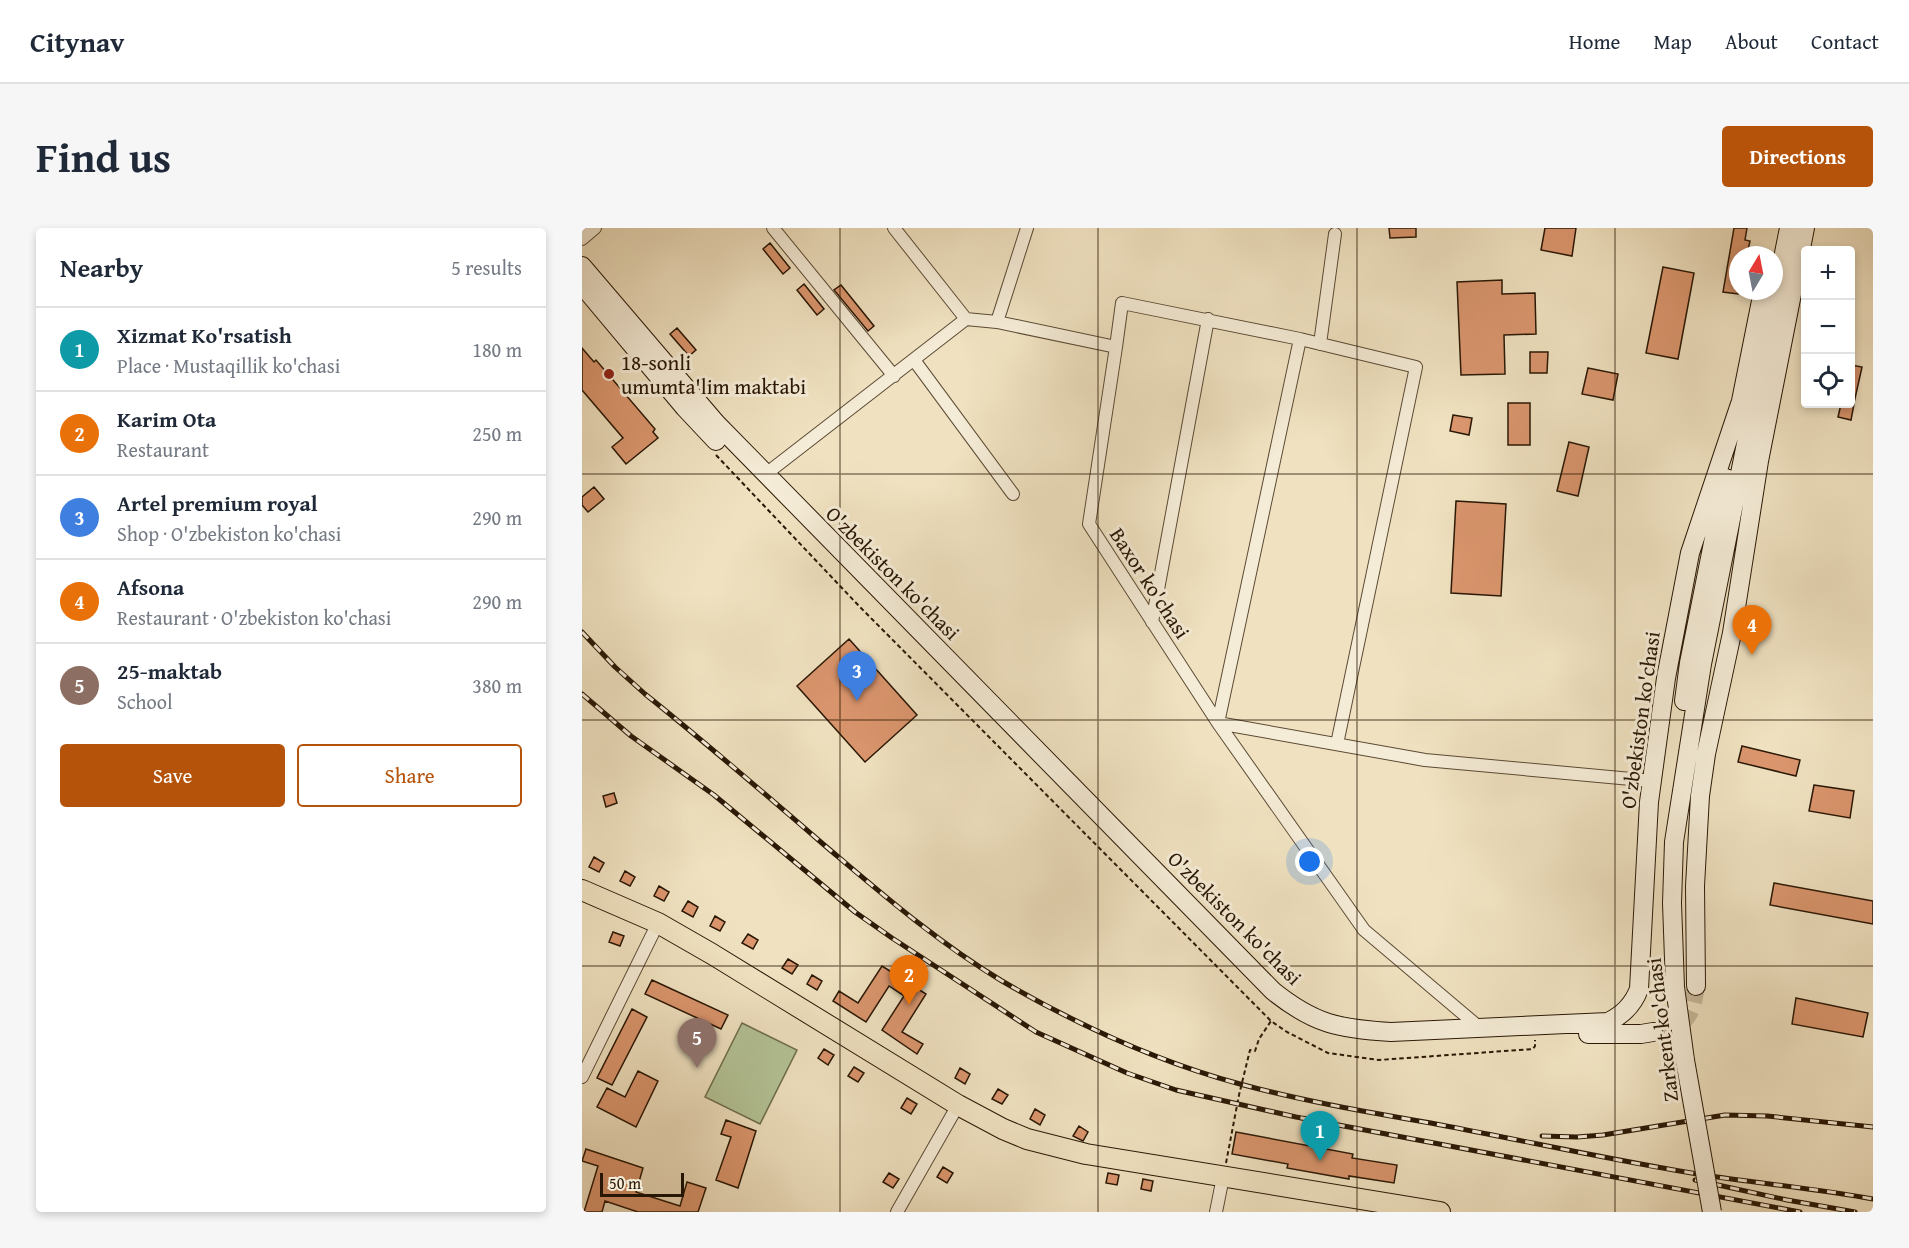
<!DOCTYPE html>
<meta charset="utf-8">
<style>
:root{--surface:#fff;--page:#f6f6f7;--text:#1f2937;--muted:#747a83;--line:#e0e1e3;--accent:#b45309}
body{margin:0;font-family:"Gentium Book Plus",serif;background:var(--page);color:var(--text)}
.controls{position:absolute;right:18px;top:18px;display:grid;overflow:hidden;border-radius:6px;box-shadow:0 3px 9px #0003}
.controls button{width:54px;height:54px;display:grid;place-items:center;padding:0;border:0;border-bottom:2px solid var(--line);background:var(--surface);color:var(--text);font:30px sans-serif}
.compass{position:absolute;left:1147px;top:18px;width:54px;height:54px;border-radius:50%;background:var(--surface);box-shadow:0 3px 9px #0003;rotate:10deg}
.scale{position:absolute;left:18px;bottom:15px;width:84px;box-sizing:border-box;padding-left:6px;border:3px solid #291705;border-top:0;font-size:16px;line-height:21px;white-space:nowrap;color:#291705;-webkit-text-stroke:4px #f5ecd7;paint-order:stroke}
.you{position:absolute;left:728px;top:634px;width:21px;height:21px;margin:-15px;border:4px solid #fff;border-radius:50%;background:#1a73e8;box-shadow:0 0 0 9px #1a73e833}
.badge{display:grid;place-items:center;width:39px;height:39px;border-radius:50%;background:var(--accent);color:#fff;font-size:20px;font-weight:700}
.pin{position:absolute;translate:-50% -50px;filter:drop-shadow(0 2px 3px #0008)}
.pin::after{content:'';position:absolute;top:32px;width:21px;height:18px;background:inherit;clip-path:polygon(0 0,100% 0,50% 100%)}
.list{margin:0;padding:0;list-style:none}
h2{display:flex;justify-content:space-between;align-items:center;height:78px;margin:0;padding:0 24px;font-size:26px}
h2 small{font-size:20px;font-weight:400;color:var(--muted)}
.list li{display:grid;grid-template-columns:39px 1fr auto;gap:18px;align-items:center;box-sizing:border-box;height:84px;padding:0 24px;border-top:2px solid var(--line)}
.list b{display:block;font-size:22px;white-space:nowrap}
.list p{margin:0;font-size:20px;white-space:nowrap;color:var(--muted)}
.list em{font-size:20px;font-style:normal;color:var(--muted)}
.actions{display:flex;gap:12px;padding:18px 24px}
.actions a{flex:1;padding:14px 0;border:2px solid var(--accent);border-radius:6px;text-align:center;font-size:21px;color:var(--accent)}
.actions .main{background:var(--accent);color:#fff}
.icon{flex:none;width:33px;height:33px;fill:none;stroke:currentColor;stroke-width:2;stroke-linecap:round;stroke-linejoin:round}
.map{position:relative;flex:none;width:1291px;height:984px;overflow:hidden;border-radius:6px}
header{display:flex;align-items:center;gap:36px;box-sizing:border-box;height:84px;padding:0 30px;background:var(--surface);border-bottom:2px solid var(--line)}
header strong{font-size:28px}
nav{display:flex;gap:33px;margin-inline-start:auto;font-size:21px}
.intro{display:flex;align-items:center;justify-content:space-between;box-sizing:border-box;height:144px;padding:0 36px}
h1{margin:0;font-size:42px}
.button{padding:15px 27px;border-radius:6px;background:var(--accent);color:#fff;font-size:21px;font-weight:700}
main{display:flex;gap:36px;padding:0 36px}
aside{flex:1;background:var(--surface);border-radius:6px;box-shadow:0 3px 9px #0003}
.map>svg:first-child{display:block}
</style>
<header>
<strong>Citynav</strong>
<nav><a>Home</a><a>Map</a><a>About</a><a>Contact</a></nav>
</header>
<div class="intro"><h1>Find us</h1><a class="button">Directions</a></div>
<main>
<aside>
<h2>Nearby<small>5 results</small></h2>
<ul class="list">
<li><span class="badge" style="background:#0f9aa8">1</span><div><b>Xizmat Ko'rsatish</b><p>Place · Mustaqillik ko'chasi</p></div><em>180 m</em></li>
<li><span class="badge" style="background:#e8710a">2</span><div><b>Karim Ota</b><p>Restaurant</p></div><em>250 m</em></li>
<li><span class="badge" style="background:#3f7fe0">3</span><div><b>Artel premium royal</b><p>Shop · O'zbekiston ko'chasi</p></div><em>290 m</em></li>
<li><span class="badge" style="background:#e8710a">4</span><div><b>Afsona</b><p>Restaurant · O'zbekiston ko'chasi</p></div><em>290 m</em></li>
<li><span class="badge" style="background:#8d6e63">5</span><div><b>25-maktab</b><p>School</p></div><em>380 m</em></li>
</ul>
<div class="actions"><a class="main">Save</a><a>Share</a></div>
</aside>
<div class="map">
<svg width="1291" height="984" viewBox="0 0 1291 984">
<rect width="100%" height="100%" fill="#f0e2c1"/>
<filter id="stains"><feTurbulence type="fractalNoise" baseFrequency=".00333" numOctaves="4"/><feColorMatrix values="0 0 0 0 .2 0 0 0 0 .09 0 0 0 0 .02 0 0 0 .5 -.17"/></filter>
<radialGradient id="worn" r=".72"><stop offset=".6" stop-color="#630" stop-opacity="0"/><stop offset="1" stop-color="#630" stop-opacity=".3"/></radialGradient>
<path fill="#b4c497" stroke="#6e6e4e" stroke-width="1.5" d="M160,795L215,822L178,896L123,869Z"/>
<path fill="#db966e" stroke="#291705" stroke-width="1.5" d="M807,0H834V9L808,10Z
M963,0H994L990,28L959,22Z
M1152,0H1165L1163,12L1168,13L1165,27H1156V66L1141,64Z
M188,15L208,40L201,46L181,21Z
M1081,39L1112,45L1096,131L1064,125Z
M920,52V66L953,65L954,106L922,107L923,146L879,147L875,54Z
M222,56L242,81L235,87L215,62Z
M259,57L292,98L286,103L252,62Z
M95,100L114,122L107,128L88,106Z
M0,120L12,134L14,132L73,201L71,204L76,210L44,236L30,219L41,210L0,162Z
M948,124H966L965,145H948Z
M1269,137L1280,139L1272,175L1269,174Z
M1006,140L1036,146L1031,172L1000,166Z
M926,175H948V217H926Z
M1259,176H1272L1269,192L1256,189Z
M871,187L890,190L887,207L868,203Z
M987,214L1007,219L996,268L975,263Z
M12,259L22,271L6,284L0,277V269Z
M874,273L924,276L919,368L869,365Z
M267,411L335,487L283,534L215,458Z
M1160,518L1218,532L1214,548L1156,534Z
M1232,557L1272,563L1268,590L1227,583Z
M32,565L35,575L24,579L21,568Z
M12,629L22,635L17,644L7,639Z
M43,643L53,649L48,658L38,653Z
M1192,655L1291,673V696L1188,677Z
M77,658L87,664L82,673L72,668Z
M106,673L116,679L111,689L100,683Z
M133,688L143,694L138,703L128,698Z
M31,704L42,708L38,718L27,714Z
M166,706L176,712L171,721L160,715Z
M206,731L216,737L210,746L200,740Z
M300,738L344,766L320,804L341,816L335,826L300,802L322,768L307,758L284,794L251,773L257,763L276,775Z
M230,747L240,753L235,762L225,756Z
M70,752L146,787L139,801L63,766Z
M1214,770L1286,785L1281,809L1210,796Z
M50,781L65,789L30,857L15,850Z
M242,821L252,827L246,837L236,830Z
M272,839L282,845L276,854L266,848Z
M378,840L388,846L383,856L373,850Z
M56,843L76,853L54,899L15,879L25,860L43,869Z
M416,861L426,867L420,876L410,871Z
M325,870L335,876L329,886L319,880Z
M453,881L463,887L458,897L448,891Z
M144,892L174,903L156,960L134,952L149,909L139,906Z
M497,898L506,904L501,913L491,908Z
M654,904L771,926L770,930L815,937L812,955L767,948V951L705,940L706,936L650,926Z
M4,921L61,940L54,964L98,978L105,954L124,960L116,984H56L23,973L20,984H2L16,938L0,933Z
M361,939L371,945L365,955L355,949Z
M307,945L317,951L311,960L301,954Z
M526,945L537,947L535,957L524,955Z
M561,951L571,953L569,963L559,961Z"/>
<g fill="none" stroke-linecap="round" stroke-linejoin="round">
<path stroke="#c8b99b" stroke-width="18" stroke-dasharray="18 9" stroke-linecap="butt" d="M1071,804C1105,796 1109,791 1114,758"/>
<defs>
<path id="street" d="M191,0L312,148
M312,0L384,91
M0,11L13,0
M384,91L415,94L445,0
M415,94L534,119L540,75L718,111
M738,116L753,6
M534,119L507,296L636,495L843,532L1071,553
M332,132L431,266
M185,248L189,242L384,91
M570,394L626,91
M755,516L834,139L718,111L636,495L782,702L898,800
M0,849L76,695
M315,984L376,877
M634,984L641,949"/>
<path id="secondary" d="M0,38L134,195L691,763C732,796 757,801 809,804L1026,794C1041,787 1051,777 1057,761L1067,574L1084,450L1108,325L1158,176
M0,57L103,180L134,213
M1156,188L1181,63
M1102,473L1107,435L1144,250
M1114,758L1113,658L1118,568L1124,526L1150,405L1177,233L1223,0
M1006,806H1059L1071,804
M1103,832L1093,759L1090,675L1092,614L1120,436L1207,0"/>
<path id="primary" d="M0,662L76,695L130,726L376,877L421,901L445,911L504,926L858,984"/>
</defs>
<use href="#street" stroke="#5b4a34" stroke-width="14"/>
<use href="#secondary" stroke="#291705" stroke-width="20"/>
<use href="#primary" stroke="#291705" stroke-width="22"/>
<path stroke="#291705" stroke-width="2" stroke-dasharray="4.5 3" stroke-linecap="butt" d="M134,227L277,378L689,793L705,804L746,825L797,832L951,821L953,818V812
M644,935L657,867L668,822L673,823L677,811L689,793"/>
<use href="#street" stroke="#f5ecd7" stroke-width="12"/>
<use href="#secondary" stroke="#f5ecd7" stroke-width="18"/>
<use href="#primary" stroke="#f0e2c1" stroke-width="20"/>
<defs>
<path id="rail" d="M0,404L33,439L63,466C124,515 182,565 241,616C299,665 355,714 420,753C494,796 576,834 658,856C724,874 792,885 859,897C949,914 1038,934 1128,948C1183,956 1237,961 1291,971
M0,466L49,508L132,567L273,684L310,710L454,804L545,845L594,862L714,889L1218,984
M960,908L995,909L1021,907L1143,887L1185,888L1291,899
M1113,952L1205,972L1273,984"/>
</defs>
<use href="#rail" stroke="#291705" stroke-width="5"/>
<use href="#rail" stroke="#f5ecd7" stroke-width="3" stroke-dasharray="9" stroke-linecap="butt"/>
<defs>
<path id="secondary-bridge" d="M1103,832L1130,984"/>
</defs>
<use href="#secondary-bridge" stroke="#291705" stroke-width="20" stroke-linecap="butt"/>
<use href="#secondary-bridge" stroke="#f5ecd7" stroke-width="18"/>
</g>
<path fill="none" stroke="#291705" stroke-width="1.5" stroke-opacity="0.55" d="M258,0V984M516,0V984M775,0V984M1033,0V984M0,246H1291M0,492H1291M0,738H1291"/>
<circle fill="#8f2418" stroke="#f5ecd7" stroke-width="2" cx="27" cy="146" r="6"/>
<g text-anchor="middle" dominant-baseline="central" stroke-width="6" stroke-linejoin="round" paint-order="stroke">
<g font-size="21" fill="#291705" stroke="#f5ecd7" text-anchor="start">
<text x="39" y="134">18-sonli<tspan x="39" dy="24">umumta'lim maktabi</tspan></text>
</g>
<g font-size="21" fill="#291705" stroke="#f5ecd7">
<text transform="translate(311 345) rotate(45)">O'zbekiston ko'chasi</text>
<text transform="translate(568 355) rotate(57)">Baxor ko'chasi</text>
<text transform="translate(1058 492) rotate(-82)">O'zbekiston ko'chasi</text>
<text transform="translate(653 690) rotate(45)">O'zbekiston ko'chasi</text>
<text transform="translate(1080 802) rotate(-97)">Zarkent ko'chasi</text>
</g>
</g>
<rect width="100%" height="100%" filter="url(#stains)"/>
<rect width="100%" height="100%" fill="url(#worn)"/>
</svg>
<div class="controls">
<button>+</button>
<button>−</button>
<button><svg class="icon" aria-label="locate" viewBox="0 0 24 24"><circle cx="12" cy="12" r="6"/><path d="M12 2v4M12 18v4M2 12h4M18 12h4"/></svg></button>
</div>
<svg class="compass" viewBox="-18 -18 36 36"><path d="M0-13l5 13h-10z" fill="#e53935"/><path d="M0 13l5-13h-10z" fill="#747a83"/></svg>
<div class="scale">50 m</div>
<div class="you"></div>
<div class="pin badge" style="left:738px;top:933px;background:#0f9aa8">1</div>
<div class="pin badge" style="left:327px;top:777px;background:#e8710a">2</div>
<div class="pin badge" style="left:275px;top:473px;background:#3f7fe0">3</div>
<div class="pin badge" style="left:1170px;top:427px;background:#e8710a">4</div>
<div class="pin badge" style="left:115px;top:840px;background:#8d6e63">5</div>
</div>
</main>
